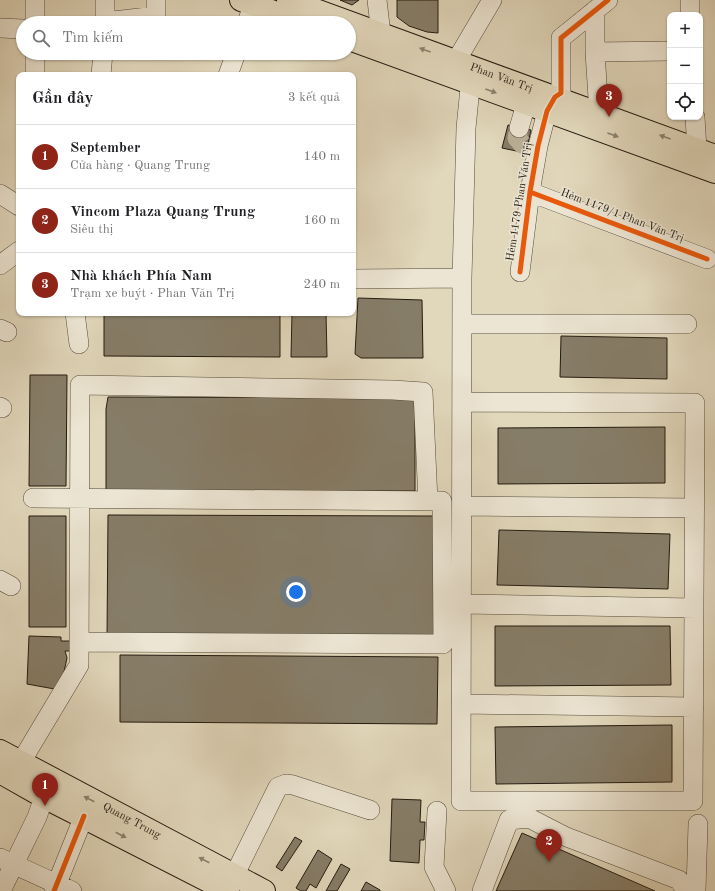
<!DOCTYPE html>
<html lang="vi">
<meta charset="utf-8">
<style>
:root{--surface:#fff;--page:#f2f2f2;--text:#202124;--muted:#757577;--line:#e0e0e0;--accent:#8f2418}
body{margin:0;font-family:"Old Standard TT",serif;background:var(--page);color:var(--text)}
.controls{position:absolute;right:12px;top:12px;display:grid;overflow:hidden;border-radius:8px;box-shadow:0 1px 3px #0004}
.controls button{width:36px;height:36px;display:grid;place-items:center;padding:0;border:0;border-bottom:1px solid var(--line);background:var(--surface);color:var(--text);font:20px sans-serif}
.you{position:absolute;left:296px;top:592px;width:14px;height:14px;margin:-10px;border:3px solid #fff;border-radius:50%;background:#1a73e8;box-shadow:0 0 0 6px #1a73e833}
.badge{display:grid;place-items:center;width:26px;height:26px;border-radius:50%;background:var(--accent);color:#fff;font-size:13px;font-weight:700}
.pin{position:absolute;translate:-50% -33px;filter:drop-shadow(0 1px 2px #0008)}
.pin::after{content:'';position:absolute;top:21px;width:14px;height:12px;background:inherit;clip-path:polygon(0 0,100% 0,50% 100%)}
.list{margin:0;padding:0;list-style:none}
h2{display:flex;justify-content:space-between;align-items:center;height:52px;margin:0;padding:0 16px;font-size:17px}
h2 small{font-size:13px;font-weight:400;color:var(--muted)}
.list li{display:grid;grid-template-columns:26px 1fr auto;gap:12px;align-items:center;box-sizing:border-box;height:64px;padding:0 16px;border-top:1px solid var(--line)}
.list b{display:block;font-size:15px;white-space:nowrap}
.list p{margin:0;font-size:13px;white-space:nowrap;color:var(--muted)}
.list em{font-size:13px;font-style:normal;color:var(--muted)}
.icon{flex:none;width:22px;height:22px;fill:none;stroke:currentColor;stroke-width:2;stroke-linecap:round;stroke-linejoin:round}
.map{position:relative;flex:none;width:715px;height:891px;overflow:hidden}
.search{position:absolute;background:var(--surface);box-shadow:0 1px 3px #0004;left:16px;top:16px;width:340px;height:44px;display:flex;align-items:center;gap:10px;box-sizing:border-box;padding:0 14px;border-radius:22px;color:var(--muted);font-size:15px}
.panel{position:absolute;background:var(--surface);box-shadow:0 1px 3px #0004;left:16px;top:72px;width:340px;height:244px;border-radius:8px}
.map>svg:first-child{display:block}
</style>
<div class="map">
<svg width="715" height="891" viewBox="0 0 715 891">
<rect width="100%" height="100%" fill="#e1d7bb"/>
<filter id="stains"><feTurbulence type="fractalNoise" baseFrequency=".005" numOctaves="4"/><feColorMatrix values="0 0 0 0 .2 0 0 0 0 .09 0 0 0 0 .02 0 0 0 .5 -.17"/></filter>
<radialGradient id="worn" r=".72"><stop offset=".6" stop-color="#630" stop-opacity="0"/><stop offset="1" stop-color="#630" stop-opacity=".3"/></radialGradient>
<path fill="#867d68" stroke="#241b0f" d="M340,0H359L352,5Z
M397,0H438V33L427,32L409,26L397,17Z
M508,125L531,130L526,153L502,148Z
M358,298L422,300L423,358H361L355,354Z
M104,313H280V357L104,356Z
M292,313H326L327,357H291Z
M561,336L667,338V379L560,377Z
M30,375H67L66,486H29Z
M108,397L415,398V491H106V409Z
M665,427V483L498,484V428Z
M108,515L433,516L436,637L107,636Z
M29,516H66V627H29Z
M499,530L670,534L668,589L497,585Z
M495,626H670L671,685L495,686Z
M29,636L61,637V641H71L72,651H65L67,658L60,690L27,684Z
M120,655L438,657L437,724L120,722Z
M672,725V782L496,784L495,727Z
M392,799L421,800L420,822H425L424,840H420L419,863L390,861Z
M522,833L655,891H496Z
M295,837L302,841L282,871L276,867Z
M318,850L332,859L316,888L310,884L306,891H301L296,888Z
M341,864L350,869L337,891H326Z
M366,882L380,890V891H361Z"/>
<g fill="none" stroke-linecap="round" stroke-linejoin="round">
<path stroke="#bbb199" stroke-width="19" stroke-dasharray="19 10" stroke-linecap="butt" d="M519,128L517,138L522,144H528"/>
<defs>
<path id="minor" d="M377,0L381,34
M690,0V15
M595,10V52L599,113
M105,22L156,16V0
M35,23V0
M105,23V0
M247,23L253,5
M0,28L23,29
M595,52L670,51
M35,53V75
M456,61L492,0
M101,75L103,53
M228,75L236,53
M695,117L697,149
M519,128L526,104
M530,192L707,259
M0,194L19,206
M0,265L19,251
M520,272L530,192L538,146L547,111L555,97L561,93V38L608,0
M353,279L462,278
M75,313L79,344
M462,324H687
M0,329L7,332
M462,402L695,403L693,801H461L462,278L466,128L472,68
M0,407L2,408
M33,498L442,501L443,644L79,642
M462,506L695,508
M0,580L11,586
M462,604L694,608
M461,704L694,707
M21,762L79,665L80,385L393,390L423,392L428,501
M437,811L434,867L446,891
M0,858L72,891
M234,876L278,787L286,784L293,785L370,810
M1,891L37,817L44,797
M54,891L84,816
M482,891L509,820L529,818L564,836L679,880L686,891
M696,891L698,824"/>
<g id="major">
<path d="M241,0L304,23"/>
<path id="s1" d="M288,0L715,156"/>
<path d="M349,39L715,172"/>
<path id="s2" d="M0,751L264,891"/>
<path d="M0,772L44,797L228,891"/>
</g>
</defs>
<use href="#minor" stroke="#534a3a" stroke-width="20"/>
<use href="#major" stroke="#241b0f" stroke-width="24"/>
<use href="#minor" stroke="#ece5d3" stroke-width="19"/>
<use href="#major" stroke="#e1d7bb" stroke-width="22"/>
<defs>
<path id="cycleway" d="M530,192L707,259
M520,272L530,192L538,146L547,111L555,97L561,93V38L608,0
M54,891L84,816"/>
</defs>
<use href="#cycleway" stroke="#ece5d3" stroke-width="8"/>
<use href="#cycleway" stroke="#e8590c" stroke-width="5"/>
</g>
<defs><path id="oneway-solid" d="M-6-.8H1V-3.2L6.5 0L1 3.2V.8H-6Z"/></defs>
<g fill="#8c826e">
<use href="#oneway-solid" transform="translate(425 50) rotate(-160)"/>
<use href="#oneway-solid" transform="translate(491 91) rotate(20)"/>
<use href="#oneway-solid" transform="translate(613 135) rotate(20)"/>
<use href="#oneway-solid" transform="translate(665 137) rotate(-160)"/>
<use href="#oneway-solid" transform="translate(89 799) rotate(-152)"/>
<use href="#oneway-solid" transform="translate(121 835) rotate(28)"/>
<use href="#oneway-solid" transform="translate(204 860) rotate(-152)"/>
</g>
<g text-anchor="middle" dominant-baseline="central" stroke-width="3" stroke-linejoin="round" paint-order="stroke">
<g font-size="11" fill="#241b0f" stroke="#ece5d3">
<text stroke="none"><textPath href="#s1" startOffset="227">Phan Văn Trị</textPath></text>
<text transform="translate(520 202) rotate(-81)">Hẻm 1179 Phan Văn Trị</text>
<text transform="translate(622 216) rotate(21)">Hẻm 1179/1 Phan Văn Trị</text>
<text stroke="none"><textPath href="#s2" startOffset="149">Quang Trung</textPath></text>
</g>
</g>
<rect width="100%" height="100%" filter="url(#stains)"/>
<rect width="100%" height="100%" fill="url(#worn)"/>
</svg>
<div class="controls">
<button>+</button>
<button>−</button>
<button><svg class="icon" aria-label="locate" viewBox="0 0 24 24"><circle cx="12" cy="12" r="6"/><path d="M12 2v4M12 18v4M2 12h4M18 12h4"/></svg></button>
</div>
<div class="you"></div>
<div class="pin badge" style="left:45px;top:806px">1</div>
<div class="pin badge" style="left:549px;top:862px">2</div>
<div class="pin badge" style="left:609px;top:117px">3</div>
<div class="search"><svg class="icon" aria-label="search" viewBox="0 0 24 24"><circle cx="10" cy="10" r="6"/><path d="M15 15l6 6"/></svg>Tìm kiếm</div>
<section class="panel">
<h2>Gần đây<small>3 kết quả</small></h2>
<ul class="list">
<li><span class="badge">1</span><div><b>September</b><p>Cửa hàng · Quang Trung</p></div><em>140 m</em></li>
<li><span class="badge">2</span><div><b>Vincom Plaza Quang Trung</b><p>Siêu thị</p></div><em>160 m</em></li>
<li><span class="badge">3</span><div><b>Nhà khách Phía Nam</b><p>Trạm xe buýt · Phan Văn Trị</p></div><em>240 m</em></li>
</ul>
</section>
</div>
